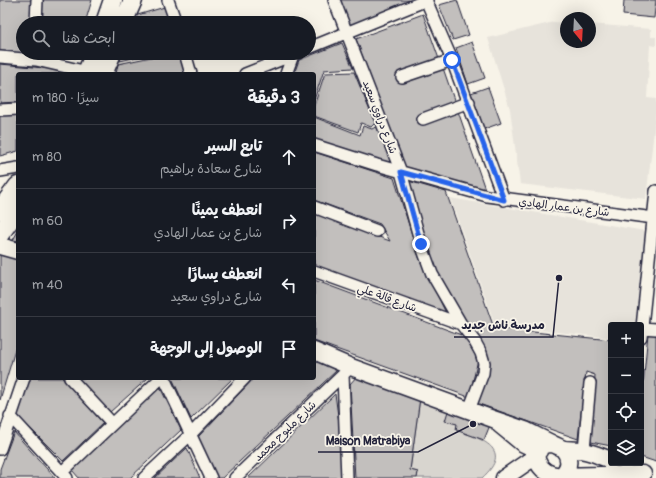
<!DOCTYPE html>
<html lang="ar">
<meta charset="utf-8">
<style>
:root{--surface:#171b24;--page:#242831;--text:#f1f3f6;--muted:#9ea1a6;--line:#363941}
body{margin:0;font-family:Pangolin,"Playpen Sans Arabic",sans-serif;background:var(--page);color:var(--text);direction:rtl}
.controls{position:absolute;right:12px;bottom:12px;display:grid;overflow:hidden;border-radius:4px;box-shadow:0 4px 16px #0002}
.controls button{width:36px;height:36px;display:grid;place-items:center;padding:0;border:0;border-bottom:1px solid var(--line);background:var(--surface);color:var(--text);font:20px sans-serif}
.compass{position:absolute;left:560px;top:12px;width:36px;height:36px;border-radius:50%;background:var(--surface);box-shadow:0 4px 16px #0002;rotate:162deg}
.stop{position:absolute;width:12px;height:12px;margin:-9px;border:3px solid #2563eb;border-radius:50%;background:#fff}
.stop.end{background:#2563eb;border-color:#fff;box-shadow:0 1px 4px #0008}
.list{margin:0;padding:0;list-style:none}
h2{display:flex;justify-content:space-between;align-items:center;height:52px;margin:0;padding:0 16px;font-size:17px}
h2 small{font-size:13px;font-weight:400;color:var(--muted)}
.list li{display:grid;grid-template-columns:26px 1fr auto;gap:12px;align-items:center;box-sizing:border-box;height:64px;padding:0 16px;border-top:1px solid var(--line)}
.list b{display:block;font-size:15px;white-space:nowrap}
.list p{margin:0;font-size:13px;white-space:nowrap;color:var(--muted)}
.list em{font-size:13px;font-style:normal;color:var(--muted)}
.icon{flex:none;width:22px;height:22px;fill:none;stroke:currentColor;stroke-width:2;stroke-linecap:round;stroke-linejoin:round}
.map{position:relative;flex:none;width:656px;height:478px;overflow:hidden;direction:ltr}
.search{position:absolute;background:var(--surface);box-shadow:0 4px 16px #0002;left:16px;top:16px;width:300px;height:44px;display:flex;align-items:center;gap:10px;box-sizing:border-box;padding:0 14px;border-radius:22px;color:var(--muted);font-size:15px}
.panel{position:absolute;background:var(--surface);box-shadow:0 4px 16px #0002;left:16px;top:72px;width:300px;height:308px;border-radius:4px;direction:rtl}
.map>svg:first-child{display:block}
</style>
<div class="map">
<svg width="656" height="478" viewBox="0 0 656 478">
<rect width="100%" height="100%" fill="#f7f3e8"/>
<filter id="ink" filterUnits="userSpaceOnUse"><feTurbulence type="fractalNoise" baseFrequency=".025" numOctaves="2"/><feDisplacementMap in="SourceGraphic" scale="8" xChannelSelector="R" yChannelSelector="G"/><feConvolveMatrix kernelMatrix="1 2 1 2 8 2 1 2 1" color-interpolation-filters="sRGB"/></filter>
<g filter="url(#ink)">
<path fill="#e7e3db" d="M554,22L566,23V42H590V24L651,29V37H656V46L650,45L647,98L656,99V113L646,199L520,184L510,109L488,38Z
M450,198L645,231L635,325H611V338L495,325Z"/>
<path fill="#d8d5cf" stroke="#7d7c85" d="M420,398L449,408L457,424L456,430C482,439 514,449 482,478H417L418,472L410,470Z"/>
<path fill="#c2bfbd" stroke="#22223b" d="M0,0H32V23H23V53L33,54L0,51Z
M40,0H92L85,23H40Z
M339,0H417L350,28Z
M457,0L469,35L453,40L439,5Z
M624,0H656L654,18L623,15Z
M168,6L172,23H130L131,17Z
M423,14L439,59L398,76L443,68L486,192L405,168L356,39Z
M472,42L485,78L468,84L456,48Z
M342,43L353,68L324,70L314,100V74H294L299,60Z
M40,53H77L76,58Z
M122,53H156L120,61Z
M170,53H180L186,74H116L118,64Z
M0,64L67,70L66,74H18V102L0,103Z
M354,72L375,123L371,127L361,123L358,132L314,116V106L325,73Z
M488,87L501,123L484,129L471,93Z
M18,113V151L0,156V114Z
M314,117L360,135L363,126L372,129L377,126L393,167L314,140Z
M314,152L394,178L420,260L447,315L314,265V213L390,241L380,224L314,200Z
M405,180L446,192L494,328L611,340V446L591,442L595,375L586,372L578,439L476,403L485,351L432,269Z
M18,231V241L13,240Z
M0,255L18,259V340L0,400Z
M314,280L464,336L478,360L469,397L314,341Z
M648,333L656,334V462L641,457V406Z
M314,360L337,370L222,478H217L198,437L254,378H314Z
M357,376L420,398L410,470L418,472L417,478H355L350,384Z
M29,378H62L103,423L63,461L17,415Z
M78,378H148L110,412Z
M172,378H233L191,419Z
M159,385L181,430L130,478H79L72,470Z
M335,394L343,452V478H248Z
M449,408L490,425L484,440L456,430L457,424L445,421Z
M14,432L55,478H0V469Z
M187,448L200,478H155Z"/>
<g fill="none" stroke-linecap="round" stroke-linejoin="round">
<defs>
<path id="street" d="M168,0L176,23
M334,0L401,172L421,244L432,274L461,324L475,342L481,353L484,363L483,373L469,410
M426,0L452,60L504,200
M36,23L37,0
M309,48L427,0
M185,53L191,74
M0,57L36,60L88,72
M245,74L298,53
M286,74L293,55
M402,77L452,60
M0,110L18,109
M423,119L469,102
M314,145L377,165L487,196L654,218
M0,171L18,168
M314,207L377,231
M314,271L461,324
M642,328L656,329
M641,337L656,191
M343,375L347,478
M70,378L112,423
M164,378L211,478
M10,416L67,478
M0,449L24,378
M584,450L590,383
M62,472L161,378
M624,474L626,463
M144,478L190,435L245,378
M235,478L351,367"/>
<path id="secondary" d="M0,246L18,251
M314,351L351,367L493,419L525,430L553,444
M500,425L522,443L539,451
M563,449C570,457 571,468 561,475C537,478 525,444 552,444C557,445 560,448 564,449C570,450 578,449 585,451C594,453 602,457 611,460
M559,476L643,474
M504,478L536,456"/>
<path id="primary" d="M105,23L113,0
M123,23L133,0
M86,74L95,53
M103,74L112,53
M0,210L18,186
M0,234L18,209"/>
</defs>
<use href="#street" stroke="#22223b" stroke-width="14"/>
<use href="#secondary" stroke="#22223b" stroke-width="19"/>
<use href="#primary" stroke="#22223b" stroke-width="21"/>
<use href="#street" stroke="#f7f3e8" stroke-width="11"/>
<use href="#secondary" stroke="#f7f3e8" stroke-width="16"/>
<use href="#primary" stroke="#f7f3e8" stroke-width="18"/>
</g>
</g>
<g fill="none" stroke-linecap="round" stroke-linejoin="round" filter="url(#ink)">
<path stroke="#2563eb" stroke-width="5" d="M421,244L401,172L504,200L452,60"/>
</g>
<g text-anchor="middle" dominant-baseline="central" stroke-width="3.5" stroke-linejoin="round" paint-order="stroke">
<g font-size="11" fill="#22223b" stroke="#f7f3e8">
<text transform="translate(380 117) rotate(69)">شارع دراوي سعيد</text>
<text transform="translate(564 207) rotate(7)">شارع بن عمار الهادي</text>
<text transform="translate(387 298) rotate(20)">شارع قالة علي</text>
<text transform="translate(285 431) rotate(-44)">شارع مليوح محمد</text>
</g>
</g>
<path fill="none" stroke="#22223b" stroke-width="1.5" d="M559 278L553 337H454M473 424L418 452H318"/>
<g fill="#22223b" stroke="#f7f3e8" stroke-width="1.5">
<circle cx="559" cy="278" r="4"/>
<circle cx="473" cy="424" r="4"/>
</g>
<g font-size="12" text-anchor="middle" font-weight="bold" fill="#22223b" stroke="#f7f3e8" stroke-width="3.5" stroke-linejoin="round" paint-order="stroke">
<text x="503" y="329">مدرسة ناش جديد</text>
<text x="368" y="445">Maison Matrabiya</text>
</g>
</svg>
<div class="controls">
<button>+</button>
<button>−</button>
<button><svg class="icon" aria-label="locate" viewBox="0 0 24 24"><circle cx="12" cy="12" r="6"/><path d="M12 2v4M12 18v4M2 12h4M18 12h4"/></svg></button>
<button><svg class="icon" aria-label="layers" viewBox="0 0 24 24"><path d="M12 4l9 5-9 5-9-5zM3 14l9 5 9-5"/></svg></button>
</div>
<svg class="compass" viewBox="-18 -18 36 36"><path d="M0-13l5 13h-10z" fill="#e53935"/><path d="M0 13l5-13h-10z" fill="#9ea1a6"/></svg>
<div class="stop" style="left:452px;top:60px"></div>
<div class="stop end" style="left:421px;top:244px"></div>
<div class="search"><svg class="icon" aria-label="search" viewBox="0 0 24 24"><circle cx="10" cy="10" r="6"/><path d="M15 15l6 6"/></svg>ابحث هنا</div>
<section class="panel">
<h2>3 دقيقة<small>سيرًا · 180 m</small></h2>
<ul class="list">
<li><svg class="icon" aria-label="ahead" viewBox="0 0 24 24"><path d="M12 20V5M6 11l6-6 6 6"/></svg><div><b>تابع السير</b><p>شارع سعادة براهيم</p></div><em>80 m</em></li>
<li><svg class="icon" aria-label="right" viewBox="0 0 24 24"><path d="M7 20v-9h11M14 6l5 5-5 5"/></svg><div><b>انعطف يمينًا</b><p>شارع بن عمار الهادي</p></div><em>60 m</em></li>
<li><svg class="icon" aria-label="left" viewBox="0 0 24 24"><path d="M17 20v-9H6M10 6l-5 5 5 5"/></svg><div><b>انعطف يسارًا</b><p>شارع دراوي سعيد</p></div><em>40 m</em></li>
<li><svg class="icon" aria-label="arrive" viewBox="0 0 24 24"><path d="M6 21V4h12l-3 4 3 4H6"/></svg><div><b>الوصول إلى الوجهة</b></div></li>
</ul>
</section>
</div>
